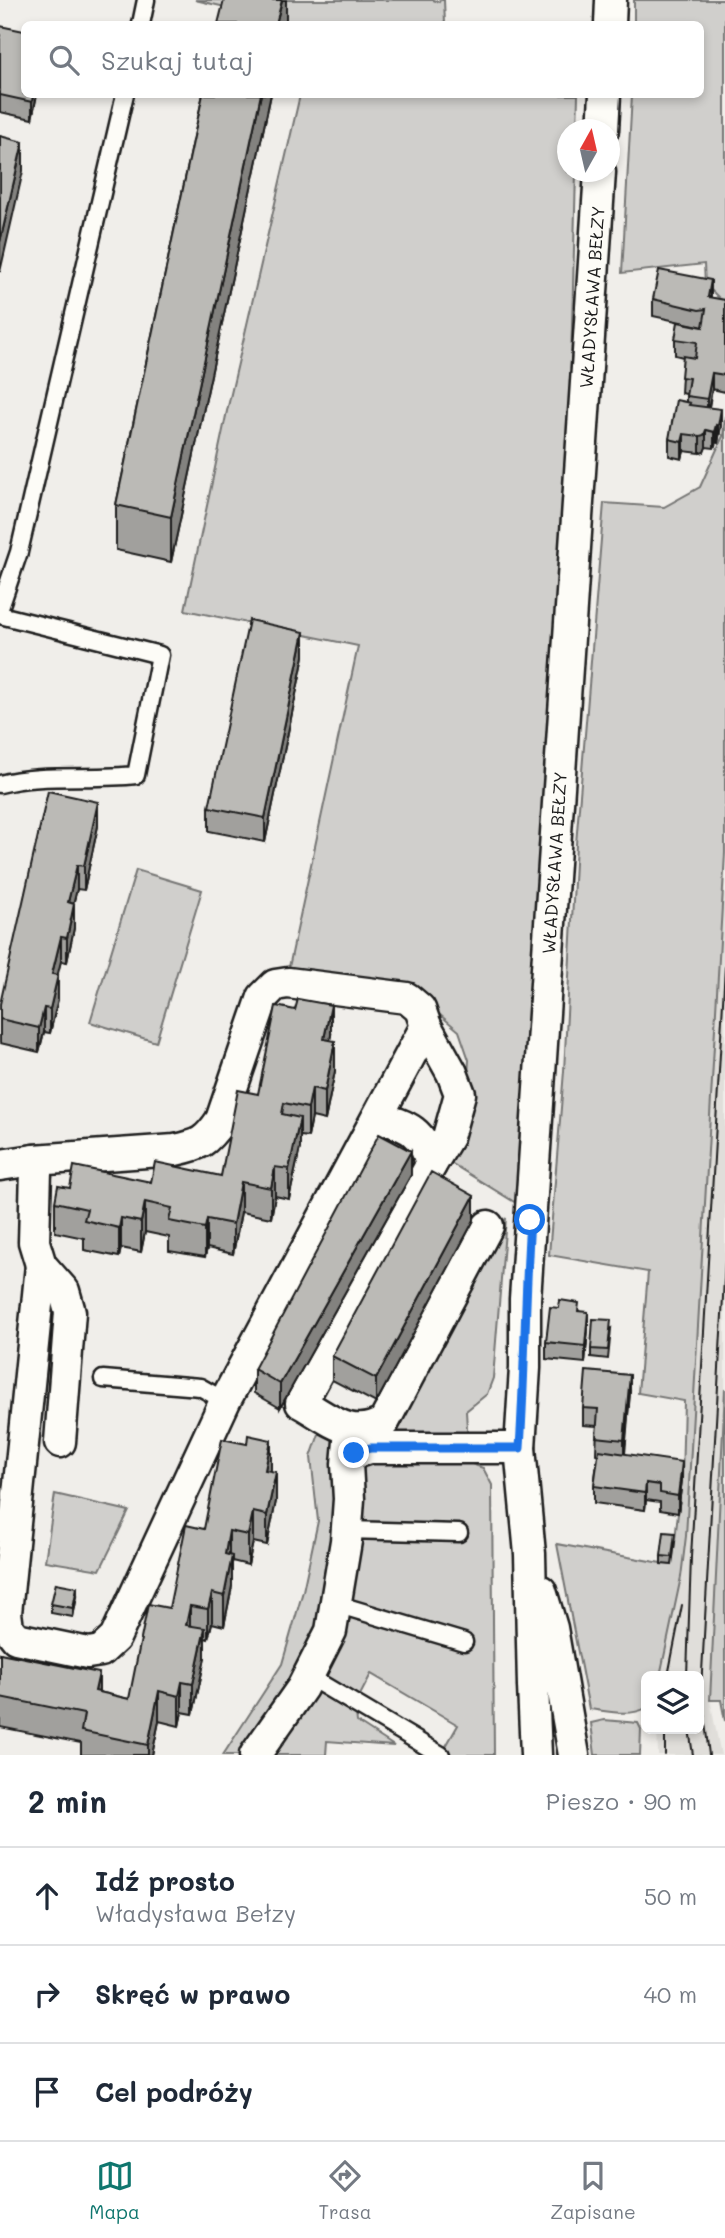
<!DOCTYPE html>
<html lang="pl">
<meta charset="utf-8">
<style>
:root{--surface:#fff;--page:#f2f2f3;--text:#1f2937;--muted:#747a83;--line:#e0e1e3;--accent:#0f766e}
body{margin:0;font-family:Mali,sans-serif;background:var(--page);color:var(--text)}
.controls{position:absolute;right:21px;bottom:21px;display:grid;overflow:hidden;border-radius:10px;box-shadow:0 4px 10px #0003}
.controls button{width:63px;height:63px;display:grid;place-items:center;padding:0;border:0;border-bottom:2px solid var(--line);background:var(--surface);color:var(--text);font:35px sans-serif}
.compass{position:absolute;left:557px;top:119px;width:63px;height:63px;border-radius:50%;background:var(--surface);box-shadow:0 4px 10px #0003;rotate:8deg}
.stop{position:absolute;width:21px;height:21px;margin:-16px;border:5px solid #1a73e8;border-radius:50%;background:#fff}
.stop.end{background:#1a73e8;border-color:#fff;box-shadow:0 2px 7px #0008}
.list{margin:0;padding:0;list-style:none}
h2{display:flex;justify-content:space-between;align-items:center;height:91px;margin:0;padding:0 28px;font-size:30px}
h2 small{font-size:23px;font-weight:400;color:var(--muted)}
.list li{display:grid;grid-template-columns:46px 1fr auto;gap:21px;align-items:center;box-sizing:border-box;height:98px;padding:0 28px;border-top:2px solid var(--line)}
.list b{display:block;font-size:26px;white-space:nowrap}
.list p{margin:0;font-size:23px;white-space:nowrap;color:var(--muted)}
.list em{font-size:23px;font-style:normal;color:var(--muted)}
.icon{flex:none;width:38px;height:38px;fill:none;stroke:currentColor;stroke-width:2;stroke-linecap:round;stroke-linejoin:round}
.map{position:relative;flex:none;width:725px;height:1755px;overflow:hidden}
.search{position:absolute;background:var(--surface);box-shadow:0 4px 10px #0003;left:21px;right:21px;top:21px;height:77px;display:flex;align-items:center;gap:18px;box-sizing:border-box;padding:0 24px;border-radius:10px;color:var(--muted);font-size:26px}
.sheet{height:385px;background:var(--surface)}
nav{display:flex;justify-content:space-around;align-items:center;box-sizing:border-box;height:98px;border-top:2px solid var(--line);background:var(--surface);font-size:19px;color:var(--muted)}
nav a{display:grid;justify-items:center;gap:4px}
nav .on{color:var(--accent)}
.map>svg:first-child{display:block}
</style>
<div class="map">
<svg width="725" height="1755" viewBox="0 0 725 1755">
<rect width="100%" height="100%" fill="#f0eeea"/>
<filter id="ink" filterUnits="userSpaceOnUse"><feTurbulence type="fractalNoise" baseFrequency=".0143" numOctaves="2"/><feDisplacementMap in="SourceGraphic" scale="14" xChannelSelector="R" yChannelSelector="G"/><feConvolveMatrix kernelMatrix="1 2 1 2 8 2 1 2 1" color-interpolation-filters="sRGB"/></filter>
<g filter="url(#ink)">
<path fill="#e0deda" d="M725,853V1389L710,1700L721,1755H658L657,1729H699V1676H660L681,1577L686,1536Z"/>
<path fill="#d0cfcc" stroke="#767674" stroke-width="2" d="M195,0H433L439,2L440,0H444L445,24H299Z
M634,0H725V304L705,284L704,264L622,273L632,95L700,94V24H634Z
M300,95H578L577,129L568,130V172H576L570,402L533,982L516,1203L451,1163L465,1124L469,1060L459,1031L420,998L288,972L358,646L185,610L227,411Z
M725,416V853L686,1536L681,1577L660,1676H646V1708C630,1717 607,1711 589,1709L557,1544L672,1565L682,1479L684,1401L638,1393L648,1272L549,1255L564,1071L576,844L604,503L664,507L700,487L723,436Z
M136,870L202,890L156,1042L90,1022Z
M506,1218L493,1378L487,1394L466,1411L469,1463L483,1468L492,1485L494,1755H441L458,1725L371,1674L356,1703L294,1669L355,1704L357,1722L394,1746L327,1741L326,1755H223L282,1664L303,1591L318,1521L311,1457L320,1431L391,1436Z
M725,1389V1721L721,1700H710Z
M55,1494L129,1511L100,1570L45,1561Z
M604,1720L638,1723L641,1729L640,1755H595L591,1723Z"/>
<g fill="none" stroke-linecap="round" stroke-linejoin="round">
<defs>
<path id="service" d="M141,24L146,0
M0,608L19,552L125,94
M0,615L160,655L136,775C93,780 39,773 0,784
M103,1379L200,1387L225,1401
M347,1530L459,1533
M336,1604L464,1642
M308,1676L441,1755"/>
<g id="minor">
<path d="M610,24L611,0"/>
<path d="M603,130L605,94"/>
<path d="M34,1160L36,1170L34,1242L41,1265L64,1291L70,1312L60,1442"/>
<path d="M0,1165L34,1160L175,1150C200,1145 206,1142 221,1120L263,997L275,985L288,983L407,998L420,1009L426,1026L452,1073L460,1094L448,1137L431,1165C424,1131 408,1126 378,1117"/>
<path d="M431,1165L301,1403C330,1419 351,1441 384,1422L488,1226"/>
<path d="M41,1265L6,1613L8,1628L16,1638L88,1653L101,1651L115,1638L225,1401L426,1026"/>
<path d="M348,1462L354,1453L370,1448H520"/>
<path d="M541,1591L552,1628L574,1755"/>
<path d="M255,1755L302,1688L331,1631L346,1541L349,1499L347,1464L350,1430"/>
<path id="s1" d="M536,1755L533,1686L530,1554L520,1448L525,1368V1299L600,172"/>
</g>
</defs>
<use href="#service" stroke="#1c1c1c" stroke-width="21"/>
<use href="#minor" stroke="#1c1c1c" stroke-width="35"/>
<use href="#service" stroke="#fdfcf7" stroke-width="16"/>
<use href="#minor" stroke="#fdfcf7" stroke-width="30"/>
<path stroke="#1c1c1c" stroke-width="2" d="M668,1676L682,1605
M687,1676L691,1557L725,967
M665,1729V1755
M689,1729L693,1755
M709,1755L701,1690L725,1261"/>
</g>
<path fill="#a1a09d" stroke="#1c1c1c" stroke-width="2" d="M0,26L24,94H37L32,119L0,112Z
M203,94H271L171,562L116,550V505Z
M711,298L725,300V392L712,389L709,407L721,425L718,443L716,442L714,448L706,447L704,452L700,453L684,451L682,459L669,456V439L686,402V394L681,393L683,357L675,355V339L699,326L653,316V299Z
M304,656L265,842L209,831V807Z
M98,826L84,890L77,889L73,903L74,928L67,962L61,961L57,975L58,999L50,1033L44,1032L39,1052L0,1043V1004Z
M331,1035L330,1040L335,1071L325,1120L312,1117L308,1137L300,1136V1148L289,1199L275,1196L271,1218L241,1212L233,1254L207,1248L205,1257L169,1251V1237L145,1232L141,1252L121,1248L119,1257L84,1250V1238L55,1232V1202L70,1188L221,1176L258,1094Z
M411,1175L280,1408L254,1393V1369Z
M474,1220L376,1403L332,1380V1356Z
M579,1311L588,1329L585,1363L546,1359V1342Z
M611,1329L608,1359L591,1357V1349Z
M630,1392L625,1454L682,1479L678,1513L660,1510V1502L646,1500L645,1510L594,1503V1486L598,1455L596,1454L597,1426L583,1425V1408Z
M271,1471L276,1501L267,1545L253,1542L248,1565L232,1561V1586L224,1626L212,1623L208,1639L205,1638V1658L193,1714L182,1712L179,1726L159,1721L152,1755H81V1743L0,1727V1653L99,1692L129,1699L204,1529Z
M675,1542L672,1565L661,1564V1556Z
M77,1596L73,1617L51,1613V1604Z"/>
<path fill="#83827f" stroke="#1c1c1c" stroke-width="2" d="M282,0H286V24H276Z
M33,94H37L32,119V102Z
M261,94H271L171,562V517Z
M23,142V171L0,272V242Z
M711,280V297H708Z
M712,373V389L707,416V399Z
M721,409V425L718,443V426Z
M716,425V442L714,448V432Z
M706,430V447L704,452L700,453V436Z
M684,434V451L682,459V442Z
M304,632V656L265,842V818Z
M98,802V826L84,890V866Z
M77,865V889L68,926V902Z
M74,904V928L67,962V938Z
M61,937V961L52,998V974Z
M58,975V999L50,1033V1009Z
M331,1005V1035L324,1068V1039Z
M44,1008V1032L39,1052V1028Z
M335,1041V1071L325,1120V1091Z
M312,1088V1117L308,1137V1108Z
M300,1118V1148L289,1199V1169Z
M411,1151V1175L280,1408V1384Z
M275,1167V1196L271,1218V1188Z
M241,1182V1212L233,1254V1224Z
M474,1196V1220L376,1403V1379Z
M145,1202V1232L141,1252V1222Z
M121,1218V1248L119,1257V1228Z
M207,1219V1248L205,1257V1228Z
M588,1312V1329L585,1363V1346Z
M630,1375V1392L624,1457V1440Z
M271,1440V1469L265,1499V1470Z
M682,1462V1479L678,1513V1496Z
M276,1472V1501L267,1545V1515Z
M646,1483V1500L645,1510V1493Z
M253,1512V1542L248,1565V1535Z
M229,1531V1561L225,1554Z
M232,1556V1586L224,1626V1596Z
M77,1587V1596L73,1617V1608Z
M212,1593V1623L208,1639V1609Z
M190,1606V1636L186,1625Z
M205,1628V1658L193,1714V1684Z
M99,1673V1703L95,1691Z
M182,1682V1712L179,1726V1696Z
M159,1691V1721L152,1755H148V1745Z"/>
<path fill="#bbbab6" stroke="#1c1c1c" stroke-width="2" d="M224,0H282L276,24H218Z
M0,26L24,31V94H33L32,102L0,95Z
M203,94H261L171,517L116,505Z
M0,136L23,142L0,242Z
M659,270L711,280L708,297L725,300V375L712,373L707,399L686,396L689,378L681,377L683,356L695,358L697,342L675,339L678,322L703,327L706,309L699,310L653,299Z
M676,400L690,403L689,405L721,409L718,426L716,425L714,432L706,430L704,435L700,436L684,434L682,442L669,439Z
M249,620L304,632L265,818L209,807Z
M48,791L98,802L84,866L77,865L68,902L74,904L67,938L61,937L52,974L58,975L50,1009L44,1008L39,1028L0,1019V1004Z
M298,999L331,1005L324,1039L335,1041L325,1091L312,1088L308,1108L284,1103L282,1114L300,1118L289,1169L275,1167L271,1188L241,1182L233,1224L207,1219L205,1228L169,1221L172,1208L145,1202L141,1222L121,1218L119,1228L84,1220L87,1209L55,1202L58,1186L70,1188L74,1166L151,1182L155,1162L221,1176L238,1090L258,1094L276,1006L295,1010Z
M379,1134L411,1151L280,1384L254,1369Z
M431,1172L474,1196L376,1379L332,1356Z
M560,1300L579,1303L578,1311L588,1312L585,1346L546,1342L550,1307L559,1308Z
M593,1319L611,1320L608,1350L591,1349Z
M586,1371L630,1375L624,1440L596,1437L598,1409L583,1408Z
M248,1435L271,1440L265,1470L276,1472L267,1515L253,1512L248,1535L229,1531L225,1554L232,1556L224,1596L212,1593L208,1609L190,1606L186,1625L205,1628L193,1684L182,1682L179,1696L159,1691L148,1745L81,1731L84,1714L0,1697V1653L99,1673L95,1691L129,1699L148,1604L169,1608L186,1525L204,1529L222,1439L247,1444Z
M599,1450L682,1462L678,1496L660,1493V1485L646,1483L645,1493L594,1486Z
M664,1532L675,1533L672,1557L661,1556Z
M56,1583L77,1587L73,1608L51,1604Z"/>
</g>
<g fill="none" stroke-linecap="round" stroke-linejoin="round" filter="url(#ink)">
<path stroke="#1a73e8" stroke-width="9" d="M354,1453L370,1448H520C525,1372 525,1296 530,1220"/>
</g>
<g text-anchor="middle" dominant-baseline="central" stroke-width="7" stroke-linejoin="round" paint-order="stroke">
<g font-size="18" fill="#1c1c1c" stroke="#fdfcf7">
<text stroke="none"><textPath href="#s1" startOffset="1461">WŁADYSŁAWA BEŁZY</textPath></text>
<text stroke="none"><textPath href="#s1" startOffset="894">WŁADYSŁAWA BEŁZY</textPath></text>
</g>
</g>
</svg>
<div class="controls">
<button><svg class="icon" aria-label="layers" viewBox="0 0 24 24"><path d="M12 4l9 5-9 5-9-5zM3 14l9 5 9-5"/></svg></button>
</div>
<svg class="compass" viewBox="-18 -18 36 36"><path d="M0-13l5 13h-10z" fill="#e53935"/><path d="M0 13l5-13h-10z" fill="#747a83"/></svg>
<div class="stop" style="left:530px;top:1220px"></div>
<div class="stop end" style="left:354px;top:1453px"></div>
<div class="search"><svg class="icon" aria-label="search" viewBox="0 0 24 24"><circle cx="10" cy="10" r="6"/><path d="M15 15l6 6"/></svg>Szukaj tutaj</div>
</div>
<section class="sheet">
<h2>2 min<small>Pieszo · 90 m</small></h2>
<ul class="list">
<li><svg class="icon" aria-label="ahead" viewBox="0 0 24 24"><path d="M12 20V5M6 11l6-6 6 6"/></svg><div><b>Idź prosto</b><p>Władysława Bełzy</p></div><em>50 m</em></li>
<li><svg class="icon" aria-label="right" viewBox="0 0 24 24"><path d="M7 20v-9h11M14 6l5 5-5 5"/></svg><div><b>Skręć w prawo</b></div><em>40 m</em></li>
<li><svg class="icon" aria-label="arrive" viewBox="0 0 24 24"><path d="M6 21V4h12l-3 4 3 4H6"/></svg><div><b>Cel podróży</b></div></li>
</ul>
</section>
<nav>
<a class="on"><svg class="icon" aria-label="map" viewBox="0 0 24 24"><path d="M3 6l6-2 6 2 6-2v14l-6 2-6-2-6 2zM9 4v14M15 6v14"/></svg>Mapa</a>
<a><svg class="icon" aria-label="directions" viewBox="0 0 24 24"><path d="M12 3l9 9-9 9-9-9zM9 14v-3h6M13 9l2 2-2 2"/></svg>Trasa</a>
<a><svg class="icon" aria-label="saved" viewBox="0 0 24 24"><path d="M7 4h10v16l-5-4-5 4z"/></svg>Zapisane</a>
</nav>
